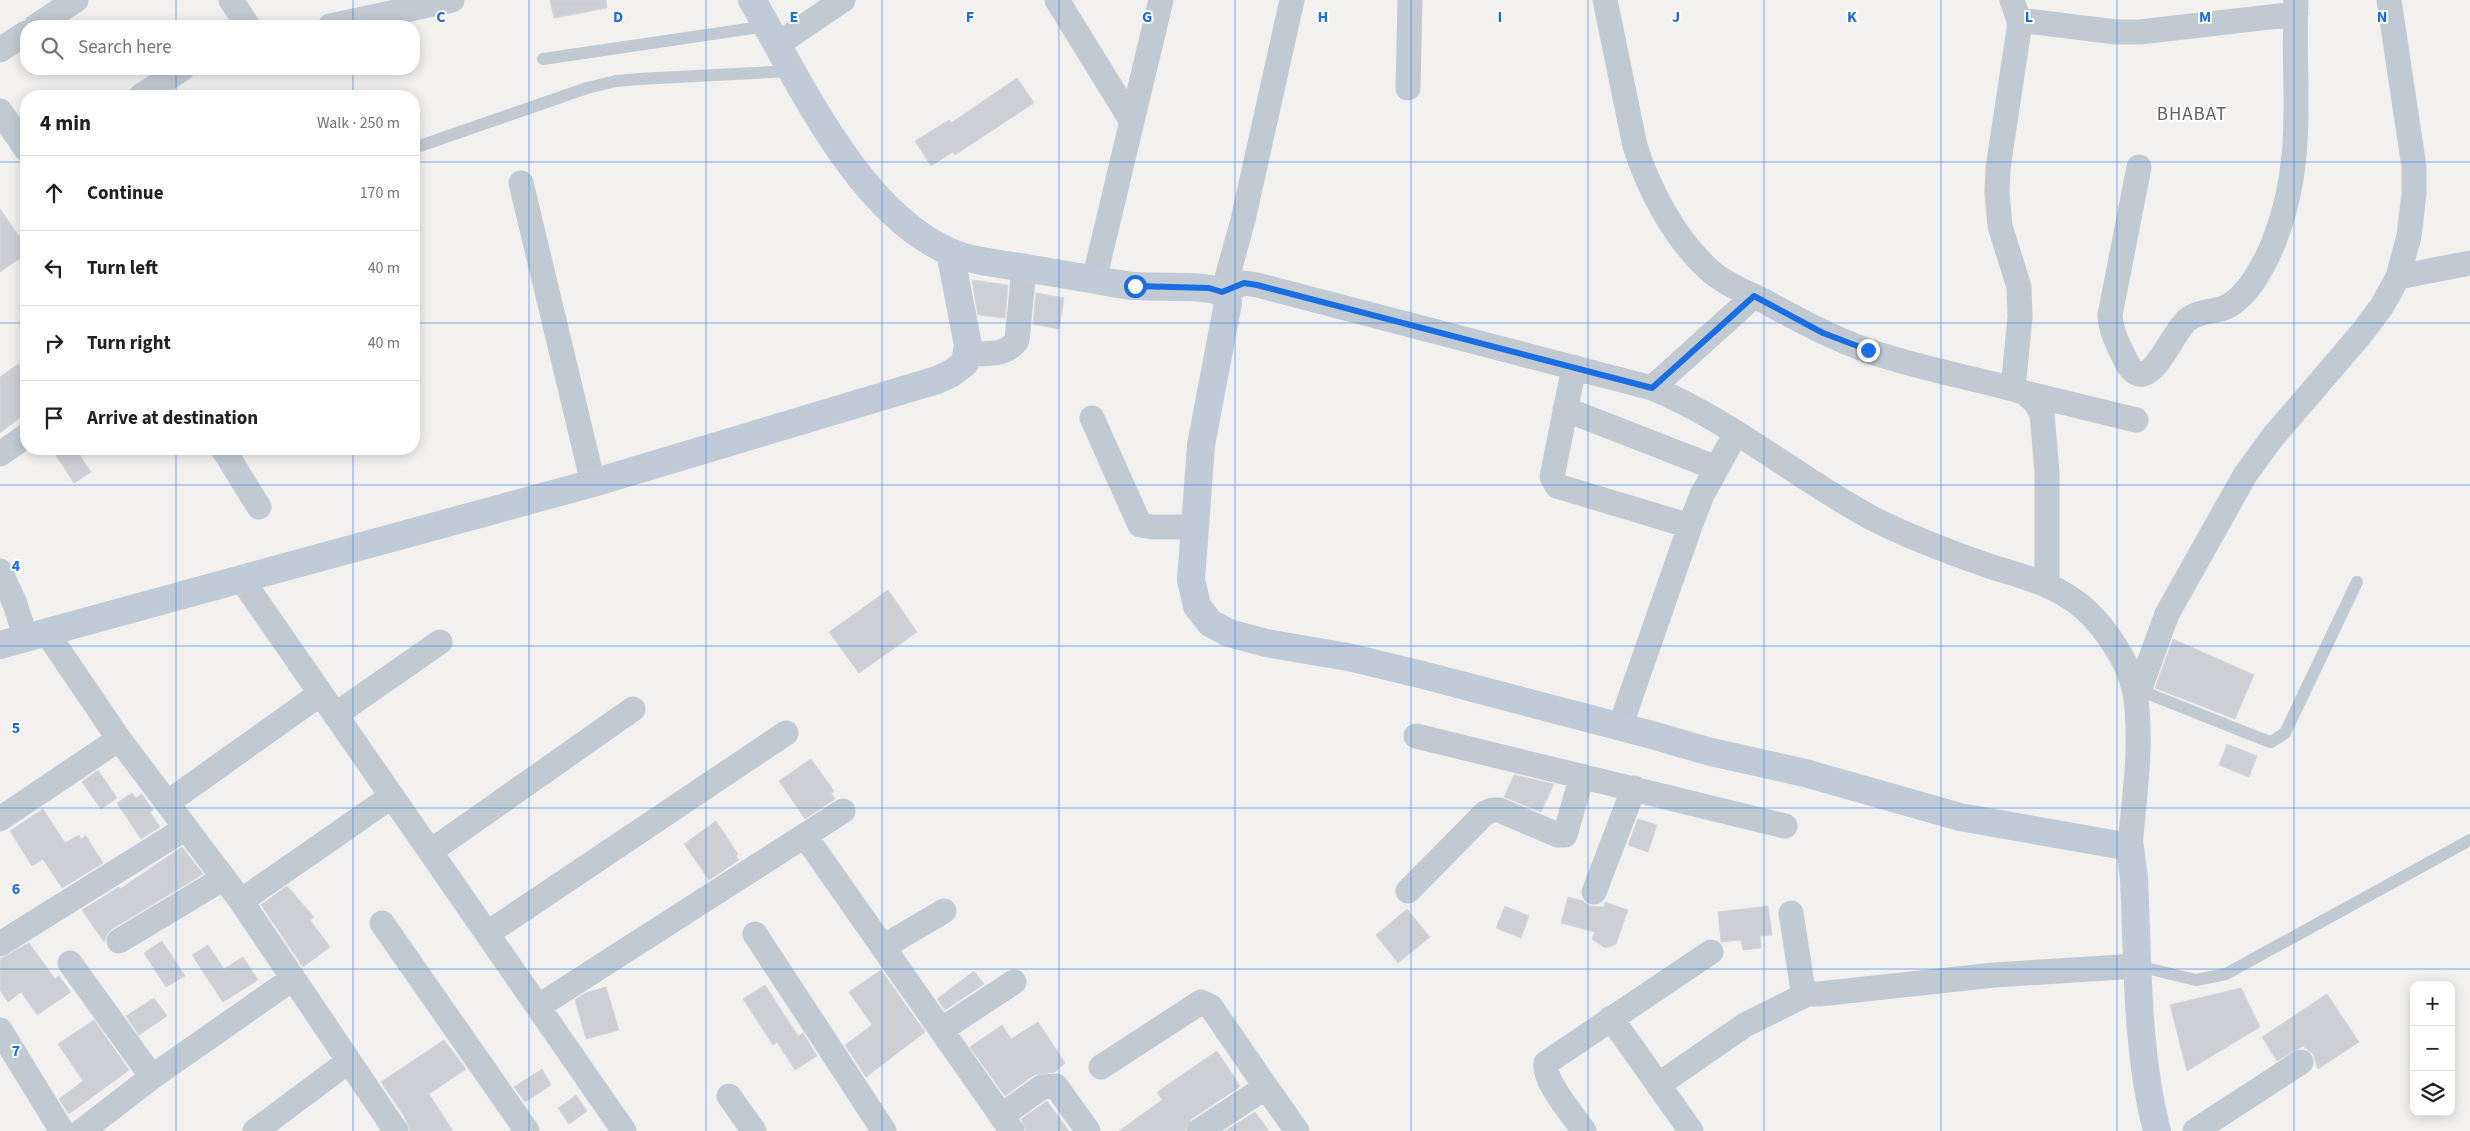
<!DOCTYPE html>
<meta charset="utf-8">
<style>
:root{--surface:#fff;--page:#f2f2f2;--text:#202124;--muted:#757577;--line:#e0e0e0}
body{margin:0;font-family:"Source Sans 3",sans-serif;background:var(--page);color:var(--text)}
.controls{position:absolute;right:15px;bottom:15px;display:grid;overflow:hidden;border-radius:10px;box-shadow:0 2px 12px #0003}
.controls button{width:45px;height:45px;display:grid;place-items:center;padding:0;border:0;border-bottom:1px solid var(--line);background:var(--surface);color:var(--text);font:25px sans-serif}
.stop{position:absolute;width:15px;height:15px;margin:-11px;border:4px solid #1b6de2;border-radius:50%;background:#fff}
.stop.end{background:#1b6de2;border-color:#fff;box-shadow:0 1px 5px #0008}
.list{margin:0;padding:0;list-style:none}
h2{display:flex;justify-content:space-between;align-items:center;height:65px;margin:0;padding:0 20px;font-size:21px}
h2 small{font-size:16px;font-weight:400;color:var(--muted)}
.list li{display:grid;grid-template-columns:32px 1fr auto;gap:15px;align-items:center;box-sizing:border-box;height:75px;padding:0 20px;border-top:1px solid var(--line)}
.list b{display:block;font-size:19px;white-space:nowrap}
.list em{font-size:16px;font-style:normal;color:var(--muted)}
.icon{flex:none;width:28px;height:28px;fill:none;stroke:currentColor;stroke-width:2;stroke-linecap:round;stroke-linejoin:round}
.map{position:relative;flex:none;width:2470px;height:1131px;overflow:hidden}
.search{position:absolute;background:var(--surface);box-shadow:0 2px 12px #0003;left:20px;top:20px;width:400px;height:55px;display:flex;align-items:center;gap:12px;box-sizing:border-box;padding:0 18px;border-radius:20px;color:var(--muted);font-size:19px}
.panel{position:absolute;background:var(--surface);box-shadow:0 2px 12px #0003;left:20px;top:90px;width:400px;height:365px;border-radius:20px}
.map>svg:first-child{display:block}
</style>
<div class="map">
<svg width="2470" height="1131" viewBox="0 0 2470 1131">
<rect width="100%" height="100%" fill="#f3f0f0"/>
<path fill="#cdcfd5" stroke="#d4d6dc" d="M550,0H606L607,8L554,18Z
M1017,78L1034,103L955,155L953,152L931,166L915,141L949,120L951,123Z
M0,209L26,246V254L0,272Z
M972,280L1008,285L1005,318L978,315Z
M1036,293L1064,298L1059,329L1033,324Z
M18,364L26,376V413L0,433V377Z
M52,449H76L91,472L74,483Z
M888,590L917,632L859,673L829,632Z
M2173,639L2254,675L2235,719L2155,688Z
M2227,744L2257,756L2249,777L2219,765Z
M811,759L834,791L831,793L835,799L805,819L779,781Z
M98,770L117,798L101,809L82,782Z
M1514,775L1554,784L1541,812L1504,797Z
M132,793L136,798L142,794L153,810L150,812L160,827L141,839L117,803Z
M43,809L65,843L79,835L81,839L86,836L103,863L62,888L43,859L32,866L10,831Z
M1638,819L1657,825L1648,852L1628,845Z
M716,821L738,854L736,856L739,860L709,880L684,844Z
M182,847L203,874L112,929L107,934L104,942L82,910L119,887L120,889Z
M287,886L314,917L310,920L330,947L303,967L261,905Z
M1568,897L1583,901L1589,906L1604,907L1605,902L1628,910L1616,944L1610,947H1604L1592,939L1595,932L1561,923Z
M1505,906L1529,916L1521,938L1496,928Z
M1768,906L1772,935L1760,936L1761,948L1743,950L1741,940L1721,942L1718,912Z
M1407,909L1430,937L1398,963L1376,935Z
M162,941L185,976L166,987L144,953Z
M29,943L55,979L59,976L71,992L37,1015L21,992L8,1002L0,990V959Z
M208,945L224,969L243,957L258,980L223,1002L192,955Z
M881,970L925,1032L866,1077L845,1045L872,1025L849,992Z
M974,971L984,984L945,1010L937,999Z
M765,985L798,1036L803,1033L817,1056L795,1070L777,1042L773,1045L743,999Z
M606,987L619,1030L586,1039L575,1000L585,993Z
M2241,988L2260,1027L2187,1071L2170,1005Z
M2327,994L2359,1042L2318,1069L2313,1054L2303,1046L2277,1061L2262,1037Z
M154,998L167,1016L139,1035L126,1016Z
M94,1020L129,1070L69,1114L59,1099L83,1081L58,1044Z
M1038,1022L1065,1063L1055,1072L1034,1075L1005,1096L970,1047L1002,1025L1011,1039Z
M444,1040L466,1069L429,1094L453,1131H410L404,1116L381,1082Z
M1217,1051L1240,1086L1238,1088L1191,1119L1185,1131H1119L1162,1100L1157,1092Z
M542,1069L551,1085L525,1102L514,1087Z
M576,1095L587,1111L569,1124L558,1108Z
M1047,1101L1069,1131H1026L1021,1119Z
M1255,1112L1269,1131H1225Z"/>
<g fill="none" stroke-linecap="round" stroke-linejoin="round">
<path stroke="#c1cad2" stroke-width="12" d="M543,59L767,26
M414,148L587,88L616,81L639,79L792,71
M2139,690L2262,739L2271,742L2285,733L2357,582
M2138,966L2196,980L2226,974L2470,840"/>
<path stroke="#c1cad2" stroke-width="25" d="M231,0L248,26
M1057,0L1131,120
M1605,0L1635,146C1649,190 1674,237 1708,269C1723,283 1746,292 1764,301C1797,319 1830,337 1866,350C1913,367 1965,376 2013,389L2025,393L2035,402L2042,414L2047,472V585
M2012,0L2019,20V29L1998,168L1997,192L2000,226L2019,287L2020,317L2013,389
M2019,20L2116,32H2140L2296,14
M36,26L76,0
M330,26L452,0
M778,44L843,0
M0,50L26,33
M1408,88L1410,0
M141,96L182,69
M0,111L26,149
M2139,167L2110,315C2111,333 2119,346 2126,361C2147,402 2170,336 2186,321C2197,312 2208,312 2221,309C2246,302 2266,262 2275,239C2307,156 2292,85 2296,0
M521,183L593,483
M2398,277L2470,263
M1094,280L1161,0
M1223,292L1244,283L1257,285L1652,388C1730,420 1796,477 1870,517C1908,537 1949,552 1989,566C2015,574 2043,581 2067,596C2099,615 2132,663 2136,700C2142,748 2134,799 2130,847
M1223,292L1243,220L1292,0
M966,354C985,353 1006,357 1017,340L1024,268
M1574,367L1552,477L1557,486L1690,526
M1652,388L1754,296
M2025,393L2136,420
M1565,409L1716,468
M1092,418L1140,525L1153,527H1195
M223,449L259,507
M0,454L26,436
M0,571L15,604L26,638
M242,580L624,1131
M47,633L119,739L241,901L396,1131
M2136,699L2167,614L2245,475L2272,438L2361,334L2382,306L2398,277L2409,236L2414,193V167L2389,0
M335,715L440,642
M1620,727L1690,526L1702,495L1736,433
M1416,736L1785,826
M167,803L320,694
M0,819L119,739
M805,836L1012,1131
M431,851L633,709
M1408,891L1485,813L1492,810H1499L1558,835H1565L1582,776
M1594,892L1634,788
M241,901L392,796
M1791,913L1802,984L1807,994H1819L1994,975L2138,966
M382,923L527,1131
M488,933L786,733
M755,934L884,1131
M119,941L224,878
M0,944L186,828
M883,947L944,911
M70,963L152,1077
M539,1006L843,811
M1611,1018L1691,1131
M0,1030L62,1131
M941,1030L1014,982
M1101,1067L1201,1002L1211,1007L1266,1087
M1658,1085L1745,1025L1807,994
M729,1096L754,1131
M1001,1116L1042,1087L1056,1086L1088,1131
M82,1131L152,1077L292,979
M255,1131L349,1061
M1199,1131L1266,1087L1297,1131
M1584,1131C1573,1115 1543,1081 1546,1063L1711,952
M2195,1131L2301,1062"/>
<path stroke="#c1cbd7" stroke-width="28" d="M752,0C800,82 858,212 950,252C969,260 992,263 1013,266C1039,270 1065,275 1091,279C1106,282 1121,285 1136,286C1165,288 1195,284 1223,292L1228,303L1201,445L1191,580L1197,606L1210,623L1229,633L1266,643L1348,657L1423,675L1652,735L1707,751L1805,773L1960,817L2130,847L2134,878C2138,962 2136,1050 2157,1131
M0,645L593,483L937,380L952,373L965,363L968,345L950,252"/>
</g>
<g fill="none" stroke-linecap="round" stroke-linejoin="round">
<path stroke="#1b6de2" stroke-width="6" d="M1135,286L1209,288L1222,292L1244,283L1257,285L1652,388L1754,296L1823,333L1868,350"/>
</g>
<path fill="none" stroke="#1b6de2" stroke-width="1" stroke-opacity="0.55" d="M176,0V26M353,0V26M529,0V1131M706,0V1131M882,0V1131M1059,0V1131M1235,0V1131M1411,0V1131M1588,0V1131M1764,0V1131M1941,0V1131M2117,0V1131M2294,0V1131M176,69V96M353,69V96M0,162H26M414,162H2470M0,323H26M414,323H2470M176,449V1131M353,449V1131M0,485H2470M0,646H2470M0,808H2470M0,969H2470"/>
<g text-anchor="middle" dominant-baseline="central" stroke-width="4" stroke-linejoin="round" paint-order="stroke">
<g font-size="19" letter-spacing="1" fill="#5d6065" stroke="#fff">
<text x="2192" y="114">BHABAT</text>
</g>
</g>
<g font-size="16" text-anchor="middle" font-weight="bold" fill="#1b6de2" stroke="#fff" stroke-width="4" stroke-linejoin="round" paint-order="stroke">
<text x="441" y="22">C</text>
<text x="618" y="22">D</text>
<text x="794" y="22">E</text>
<text x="970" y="22">F</text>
<text x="1147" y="22">G</text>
<text x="1323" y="22">H</text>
<text x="1500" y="22">I</text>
<text x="1676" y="22">J</text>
<text x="1852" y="22">K</text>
<text x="2029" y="22">L</text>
<text x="2205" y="22">M</text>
<text x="2382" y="22">N</text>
<text x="16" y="571">4</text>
<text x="16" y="733">5</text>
<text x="16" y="894">6</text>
<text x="16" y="1056">7</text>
</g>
</svg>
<div class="controls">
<button>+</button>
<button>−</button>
<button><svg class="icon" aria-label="layers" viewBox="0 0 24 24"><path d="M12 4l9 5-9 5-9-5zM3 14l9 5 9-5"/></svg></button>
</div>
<div class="stop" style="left:1135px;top:286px"></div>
<div class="stop end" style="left:1868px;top:350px"></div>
<div class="search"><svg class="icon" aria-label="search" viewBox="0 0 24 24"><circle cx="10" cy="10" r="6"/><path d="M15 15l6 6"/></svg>Search here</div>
<section class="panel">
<h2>4 min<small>Walk · 250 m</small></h2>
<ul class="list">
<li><svg class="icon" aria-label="ahead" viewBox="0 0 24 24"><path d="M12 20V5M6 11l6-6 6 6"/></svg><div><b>Continue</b></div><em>170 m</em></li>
<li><svg class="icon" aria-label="left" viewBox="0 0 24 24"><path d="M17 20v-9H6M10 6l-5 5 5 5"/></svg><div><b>Turn left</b></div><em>40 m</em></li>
<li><svg class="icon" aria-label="right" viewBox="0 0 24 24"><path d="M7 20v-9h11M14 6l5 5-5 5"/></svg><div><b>Turn right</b></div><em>40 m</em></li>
<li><svg class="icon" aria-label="arrive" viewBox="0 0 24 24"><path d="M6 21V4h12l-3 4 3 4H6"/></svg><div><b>Arrive at destination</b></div></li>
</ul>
</section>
</div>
